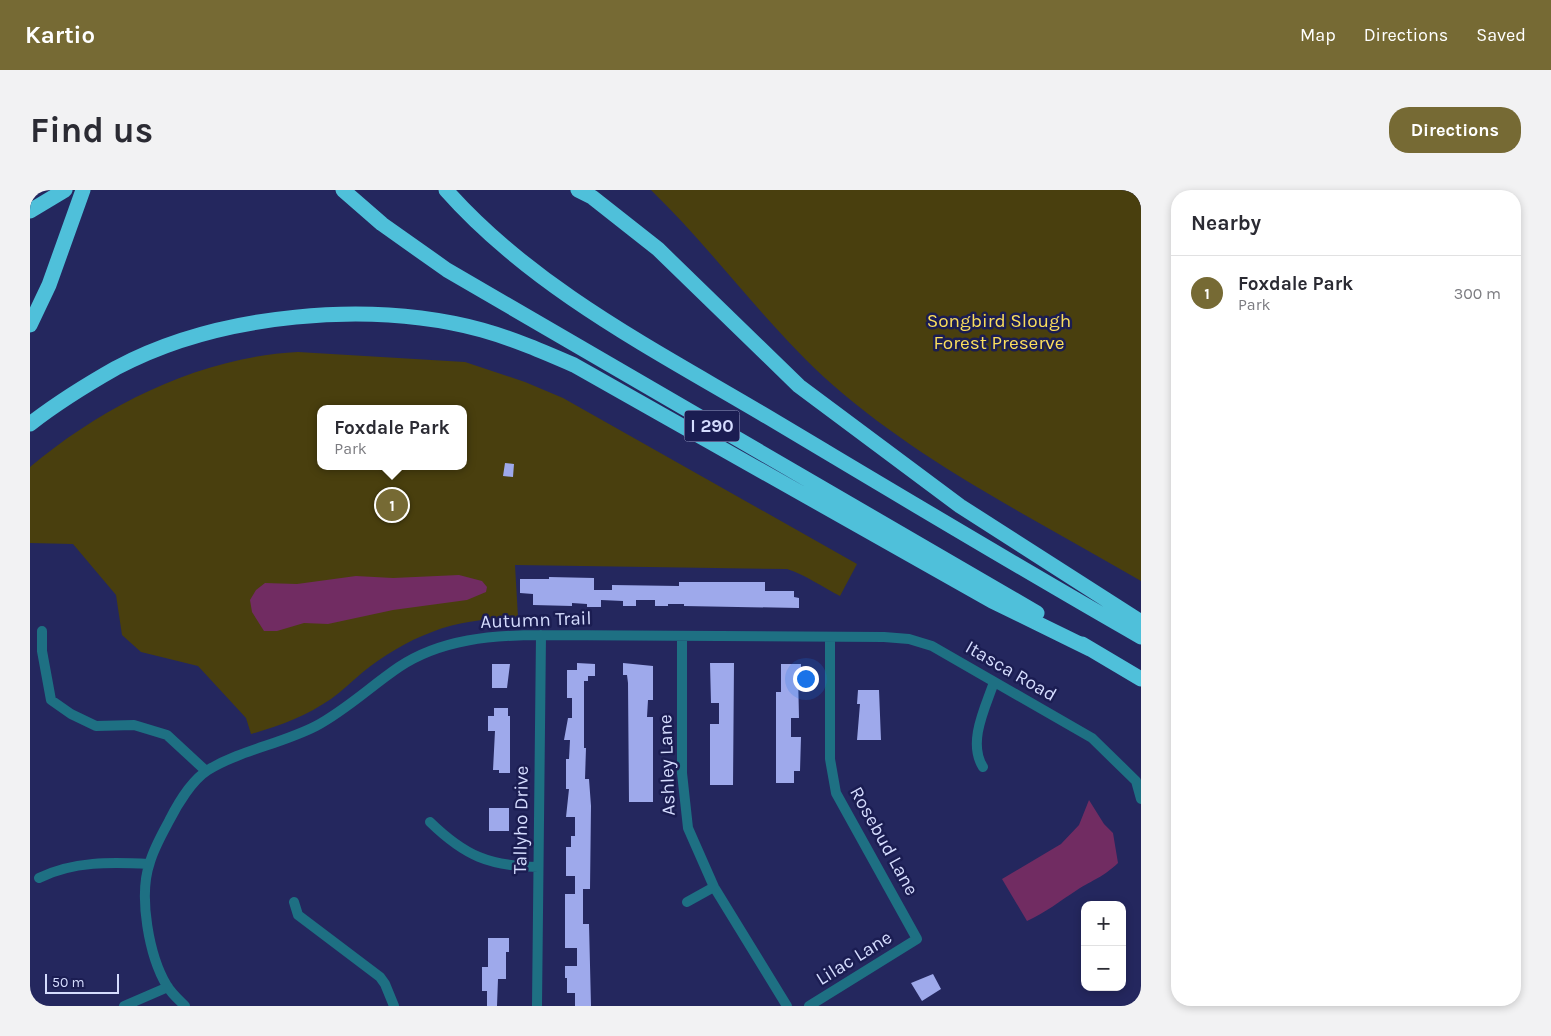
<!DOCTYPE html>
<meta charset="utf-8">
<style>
:root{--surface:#fff;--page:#f2f2f3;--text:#2b2b33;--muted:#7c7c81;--line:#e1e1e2;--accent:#766a34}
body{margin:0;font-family:Karla,sans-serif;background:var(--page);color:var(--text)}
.controls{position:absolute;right:15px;bottom:15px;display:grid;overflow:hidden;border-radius:10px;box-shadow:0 2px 8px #0003}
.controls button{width:45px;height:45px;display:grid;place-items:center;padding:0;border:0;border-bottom:1px solid var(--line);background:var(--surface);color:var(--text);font:25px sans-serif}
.scale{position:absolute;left:15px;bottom:12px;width:74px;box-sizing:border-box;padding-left:5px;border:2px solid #d5dcfe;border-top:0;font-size:14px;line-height:18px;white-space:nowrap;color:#d5dcfe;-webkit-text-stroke:4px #1b1d52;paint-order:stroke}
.you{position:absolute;left:775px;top:488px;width:18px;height:18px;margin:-12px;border:4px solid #fff;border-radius:50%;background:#1a73e8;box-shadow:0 0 0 8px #1a73e833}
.badge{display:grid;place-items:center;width:32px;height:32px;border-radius:50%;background:var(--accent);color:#fff;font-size:16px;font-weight:700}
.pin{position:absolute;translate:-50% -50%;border:2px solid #fff;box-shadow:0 1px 5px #0006}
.popup{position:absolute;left:287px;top:215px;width:150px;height:65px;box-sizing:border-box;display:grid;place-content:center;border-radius:10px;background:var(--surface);filter:drop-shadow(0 1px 4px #0005);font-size:16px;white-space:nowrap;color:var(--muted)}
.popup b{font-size:19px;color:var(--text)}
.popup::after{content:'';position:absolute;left:50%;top:100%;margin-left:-10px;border:10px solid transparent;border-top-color:var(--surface)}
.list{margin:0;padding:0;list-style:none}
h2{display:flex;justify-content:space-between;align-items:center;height:65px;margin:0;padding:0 20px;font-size:21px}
h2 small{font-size:16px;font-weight:400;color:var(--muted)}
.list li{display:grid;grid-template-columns:32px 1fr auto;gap:15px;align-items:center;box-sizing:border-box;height:75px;padding:0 20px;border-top:1px solid var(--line)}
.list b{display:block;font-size:19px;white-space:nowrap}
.list p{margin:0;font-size:16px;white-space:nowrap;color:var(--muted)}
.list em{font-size:16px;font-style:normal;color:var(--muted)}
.map{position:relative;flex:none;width:1111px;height:816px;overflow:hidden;border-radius:20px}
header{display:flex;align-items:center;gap:30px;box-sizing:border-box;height:70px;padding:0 25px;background:var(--accent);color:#fff}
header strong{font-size:24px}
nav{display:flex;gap:28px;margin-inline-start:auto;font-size:18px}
.intro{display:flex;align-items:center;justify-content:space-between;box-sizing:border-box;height:120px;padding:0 30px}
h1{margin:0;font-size:35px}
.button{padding:12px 22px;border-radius:20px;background:var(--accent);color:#fff;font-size:18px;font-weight:700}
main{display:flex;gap:30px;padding:0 30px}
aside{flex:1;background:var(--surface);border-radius:20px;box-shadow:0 2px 8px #0003}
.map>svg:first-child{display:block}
</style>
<header>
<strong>Kartio</strong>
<nav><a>Map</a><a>Directions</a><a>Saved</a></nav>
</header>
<div class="intro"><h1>Find us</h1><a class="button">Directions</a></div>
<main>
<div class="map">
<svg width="1111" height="816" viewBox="0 0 1111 816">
<rect width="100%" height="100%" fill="#24275e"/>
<path fill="#493f0e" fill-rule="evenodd" d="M621,0H1111V391C1007,330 896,276 804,196C737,137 685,62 621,0Z
M268,162L435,172L495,192L533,208L827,374L810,406C792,397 776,385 757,379L485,375L488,427C459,429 429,431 402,442C377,451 353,466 333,482C322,491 312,501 301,509C276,526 250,536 221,544L216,528L168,476L111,462L92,445L86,405L43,354L0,353V277C74,215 170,167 268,162ZM291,219H433V276H291Z"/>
<path fill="#712c62" d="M429,385L452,391L457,397L456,402L437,410L363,420L298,434L274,433L247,441H234L222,422L220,410L226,400L235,393L267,394L326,386L363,388Z
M1059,610L1074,634L1083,643L1088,673C1072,688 1064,689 1047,700C1030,711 1015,723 997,731L972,689L1031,654L1049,635Z"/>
<path fill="#9ea9eb" d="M475,273L484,274L483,287L473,286Z
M519,387L564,388V400H582V395L649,396V392H735V401H764V407L769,408V418L654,416V414H638V416H625V410H606V416H593V411L571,410V417H557V414L542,413V416L503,415V404L490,403V389H519Z
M547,473L565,474V486H558V491H554V558H556L555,589H559L561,616L560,699H553V734H559L561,816H545V803H537V788H535V776H547V758H535V704H545V686H536V657H541V646H545V627H536L539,599H536V569H539L540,550H534L538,528H542V508H537V480H547Z
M593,473L623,476V510H618L617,527H623V612H599L598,493L597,485H593Z
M680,473H704L703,595H680V534H689V513H681Z
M462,474H480L477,498H462Z
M751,474H771V484H768L769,528H761V547H771L770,581H764V593H746V502H751Z
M828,500H849L851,550H827L830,514H827Z
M464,518H478V526H480V583H469V580H463L465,541H458V526H464Z
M459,618H479V641H459Z
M458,748H479V762H476V789H468L467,816H457V801H452V777H458Z
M903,784L911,799L892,811L881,793Z"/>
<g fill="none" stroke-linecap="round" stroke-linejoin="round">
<path stroke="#1e7083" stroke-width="10" d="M12,441V461L21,510L41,524L66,536L104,535L137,545L176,581
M652,446V583L658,638L684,697L757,816
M953,577C937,552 956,516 964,492
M400,632C435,666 459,676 508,677
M9,688C43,671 82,672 119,674
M264,712L268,725L350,787L355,794L364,816
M657,712L684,697
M94,816L138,797
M155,816C149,810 142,804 137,796C119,766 108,706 120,672C124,658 132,644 139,631C147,615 162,590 178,580C211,560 251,554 286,536C316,520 341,496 369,477C411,449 463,445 511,445L854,447L879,449L902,456L1062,548L1106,591L1111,609
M507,816L511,445
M779,816L887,749L806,603L800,569V447"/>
<path stroke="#4fc0da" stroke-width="15" d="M313,0L352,34L417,80L1007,423
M416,0C502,97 621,158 731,223C857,298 983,374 1111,447
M548,0L562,7L628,59L769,196L930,316L1111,432
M0,21L35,0
M0,135L19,95L53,0
M0,234C27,213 56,195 86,178C189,123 340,110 452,140C484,149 514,162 544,175L962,411L1060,459
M1052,454L1111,489"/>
</g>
<g text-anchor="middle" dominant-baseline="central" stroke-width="5" stroke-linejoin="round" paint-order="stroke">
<rect fill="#1b1d52" stroke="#9da3ca" stroke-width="1" x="654.5" y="220.5" width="55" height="31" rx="4"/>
<g font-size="18" font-weight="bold" fill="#d5dcfe">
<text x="682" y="236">I 290</text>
</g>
<g font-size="19" fill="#fbde5d" stroke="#1b1d52">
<text x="969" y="131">Songbird Slough<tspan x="969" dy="22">Forest Preserve</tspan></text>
</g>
<g font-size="19" fill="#d5dcfe" stroke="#1b1d52">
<text transform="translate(506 430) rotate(-2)">Autumn Trail</text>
<text transform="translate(981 481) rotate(30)">Itasca Road</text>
<text transform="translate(637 575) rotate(-92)">Ashley Lane</text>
<text transform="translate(491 630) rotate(-89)">Tallyho Drive</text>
<text transform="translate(854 651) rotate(61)">Rosebud Lane</text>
<text transform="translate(824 768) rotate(-32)">Lilac Lane</text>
</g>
</g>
</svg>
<div class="controls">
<button>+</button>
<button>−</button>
</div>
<div class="scale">50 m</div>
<div class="you"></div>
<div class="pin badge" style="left:362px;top:315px">1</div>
<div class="popup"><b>Foxdale Park</b>Park</div>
</div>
<aside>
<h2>Nearby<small></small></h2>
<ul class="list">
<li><span class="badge">1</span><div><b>Foxdale Park</b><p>Park</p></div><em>300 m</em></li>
</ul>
</aside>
</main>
